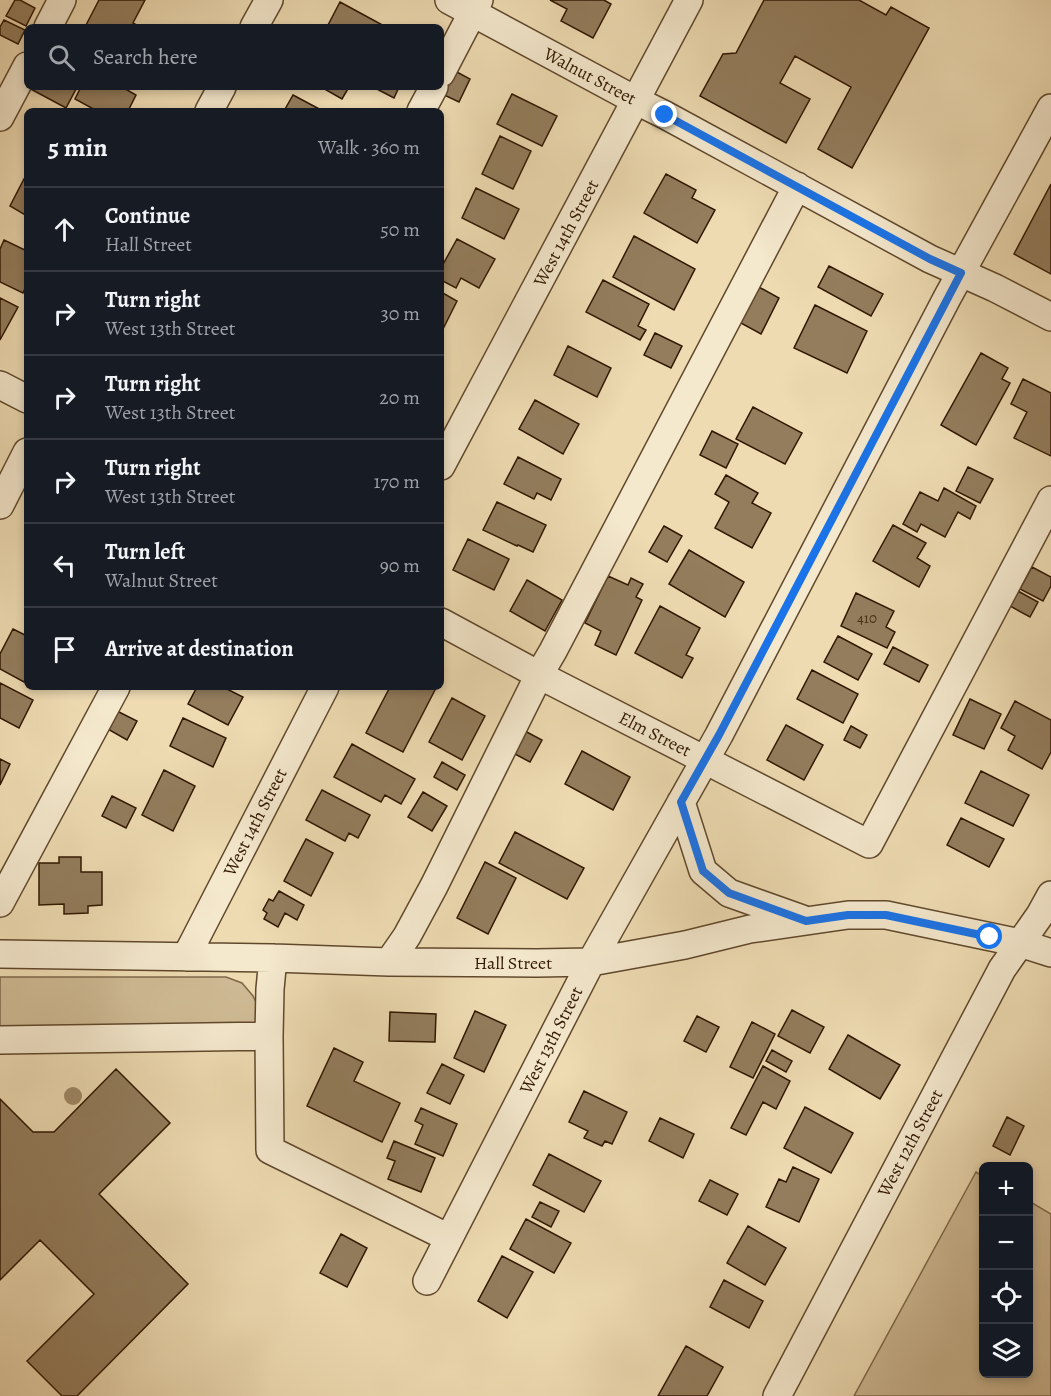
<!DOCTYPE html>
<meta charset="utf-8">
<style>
:root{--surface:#171b24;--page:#20242c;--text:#f1f3f6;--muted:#9ea1a6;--line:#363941}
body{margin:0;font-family:Alegreya,serif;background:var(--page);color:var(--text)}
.controls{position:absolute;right:18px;bottom:18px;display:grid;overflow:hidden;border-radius:9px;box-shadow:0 3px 9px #0003}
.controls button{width:54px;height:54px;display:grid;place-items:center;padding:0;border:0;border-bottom:2px solid var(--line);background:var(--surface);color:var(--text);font:30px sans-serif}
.stop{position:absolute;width:18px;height:18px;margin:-14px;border:4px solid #1a73e8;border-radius:50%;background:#fff}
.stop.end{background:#1a73e8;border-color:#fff;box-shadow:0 2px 6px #0008}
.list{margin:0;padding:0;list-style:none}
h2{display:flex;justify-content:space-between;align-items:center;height:78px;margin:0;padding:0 24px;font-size:26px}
h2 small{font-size:20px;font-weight:400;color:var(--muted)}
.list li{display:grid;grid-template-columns:39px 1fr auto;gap:18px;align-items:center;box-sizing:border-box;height:84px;padding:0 24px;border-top:2px solid var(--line)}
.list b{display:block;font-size:22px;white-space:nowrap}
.list p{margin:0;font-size:20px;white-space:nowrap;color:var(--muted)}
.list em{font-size:20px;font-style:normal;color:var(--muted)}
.icon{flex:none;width:33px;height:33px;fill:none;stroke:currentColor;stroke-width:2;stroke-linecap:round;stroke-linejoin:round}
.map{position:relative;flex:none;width:1051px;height:1396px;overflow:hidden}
.search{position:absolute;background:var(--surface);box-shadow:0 3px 9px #0003;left:24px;top:24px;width:420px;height:66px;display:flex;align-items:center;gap:15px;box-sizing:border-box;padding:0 21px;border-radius:9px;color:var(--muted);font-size:22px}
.panel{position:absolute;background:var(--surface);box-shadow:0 3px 9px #0003;left:24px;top:108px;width:420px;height:582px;border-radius:9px}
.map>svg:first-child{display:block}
</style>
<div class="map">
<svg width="1051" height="1396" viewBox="0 0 1051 1396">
<rect width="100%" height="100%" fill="#eedbb2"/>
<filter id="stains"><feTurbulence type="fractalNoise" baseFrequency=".00333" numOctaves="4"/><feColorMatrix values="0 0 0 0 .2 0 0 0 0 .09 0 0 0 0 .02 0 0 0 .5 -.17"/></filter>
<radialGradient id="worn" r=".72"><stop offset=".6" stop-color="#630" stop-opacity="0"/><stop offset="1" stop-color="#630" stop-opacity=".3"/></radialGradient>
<path fill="#ceba94" stroke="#7f684a" stroke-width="1.5" d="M0,977H226L242,983L253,996L259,1008V1027H0Z
M976,1172L984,1177V1374H1028L1029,1201L1051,1214V1396H854Z"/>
<path fill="#937d5d" stroke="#301700" stroke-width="1.5" d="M15,0H20L35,8L26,26L6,16Z
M99,0H145L133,23L140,27H85Z
M550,0H604L611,4L593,38L561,21L567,9Z
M764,0H859L886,15L891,7L929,28L852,168L818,149L851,87L795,56L780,83L810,99L786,143L700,96L723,54L736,53Z
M340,2L386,27H327Z
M4,20L25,30L18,44L0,35V27Z
M455,71L470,79L459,102L444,95Z
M27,87H72L76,89L66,108Z
M81,87H122L136,95L128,111H97L75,99Z
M321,87H349L342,99Z
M373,87H399L394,98Z
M512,94L557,116L542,146L497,124Z
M293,95L323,111H284Z
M500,136L531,151L513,189L482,174Z
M666,174L696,190L692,198L715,210L697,243L644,213Z
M24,179L27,180V216L10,206Z
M1051,184V274L1014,254Z
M476,188L519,209L504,239L462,218Z
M634,236L695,269L674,310L613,277Z
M457,239L495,259L479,288L461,278L456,288L441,280V268Z
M4,240L27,251V284L23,293L0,282V249Z
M829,266L883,294L871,316L818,287Z
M603,280L649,304L638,326L646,330L640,340L586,312Z
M757,286L779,298L761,334L739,322Z
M441,292L457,301L441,333Z
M0,298L18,307L0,340Z
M815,305L867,331L847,373L794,348Z
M655,333L682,346L671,368L644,355Z
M568,346L611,368L597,397L554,375Z
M981,353L1008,368L1002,379L1010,383L976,445L941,425Z
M1023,379L1051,393V456L1014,438L1027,412L1011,404Z
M535,400L579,424L563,454L519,429Z
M753,407L802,433L785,464L736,439Z
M712,431L738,444L726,468L700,455Z
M518,457L561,479L551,500L537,493L534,499L504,484Z
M968,467L993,479L980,503L956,491Z
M726,475L758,493L752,503L771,513L752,548L715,528L729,502L715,494Z
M944,488L976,506L970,519L958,512L945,537L921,524L917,532L903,524L920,492L938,501Z
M497,502L546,525L533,552L518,545L517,546L483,530Z
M893,525L926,543L917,558L930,566L919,587L873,561Z
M664,526L682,536L667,562L649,552Z
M468,539L509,559L494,590L453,570Z
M689,550L744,582L725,617L669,584Z
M1032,567L1051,577V586L1043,601L1020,589Z
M608,576L628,585L631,578L643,584L636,597L642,600L616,655L595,645L601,631L585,623Z
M527,580L562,600L545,631L510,611Z
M1018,591L1038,602L1030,617L1010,606Z
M856,593L894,611L886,627L895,632L887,648L841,626Z
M660,606L700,628L686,655L693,658L682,678L635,653Z
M13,629L27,636V677L24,682L0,669V654Z
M838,636L872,654L858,680L824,662Z
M893,647L928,665L919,682L884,664Z
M812,670L858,694L843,723L797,699Z
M0,683L33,700L19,728L0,718Z
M197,687H223L243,697L228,725L188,704Z
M390,687L436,688L403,752L366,733Z
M452,698L485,716L462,760L429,742Z
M970,699L1001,714L984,749L953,735Z
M1015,701L1051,720V752L1042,769L1008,750L1015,736L1001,728Z
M115,710L137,721L127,740L106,728Z
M183,718L226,738L213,767L170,746Z
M786,725L823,745L804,780L767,760Z
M851,726L867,735L860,748L844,740Z
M523,730L542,740L530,762L511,752Z
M352,744L415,779L401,804L385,795L381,802L334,777Z
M582,751L630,777L613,810L565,784Z
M0,759L10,764L0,785Z
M442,762L465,775L457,790L434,777Z
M164,770L195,786L173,831L142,815Z
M981,771L1029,795L1013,826L965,803Z
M322,790L370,815L358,838L349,833L345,841L306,820Z
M423,792L447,806L432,831L408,817Z
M112,796L136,808L126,828L102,816Z
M961,818L1004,839L989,867L947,845Z
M515,832L584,868L567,899L499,863Z
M306,839L333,853L311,896L284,881Z
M59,857H81V872H102V905L88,906V913L64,914V904L39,905V863H59Z
M485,862L516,878L488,934L457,918Z
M279,891L304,905L297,920L285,913L278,927L264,919L267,913L263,910L269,899L273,901Z
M792,1010L824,1027L810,1053L778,1036Z
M475,1011L506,1025L484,1072L454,1058Z
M390,1012L436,1014L435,1042L389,1041Z
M697,1016L719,1027L706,1052L684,1041Z
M752,1022L775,1034L753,1078L730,1067Z
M848,1035L900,1065L880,1099L829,1069Z
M334,1048L363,1062L354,1081L400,1103L382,1142L307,1106Z
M772,1050L792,1061L786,1072L766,1061Z
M442,1064L464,1075L450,1104L427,1093Z
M763,1066L790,1081L776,1109L763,1102L746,1135L731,1128Z
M116,1069L170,1123L99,1194L188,1284L77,1396H62L27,1361L94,1294L40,1240L0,1280V1099L33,1132H54Z
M584,1091L627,1112L612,1144L605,1141L602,1146L584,1138L588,1131L569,1122Z
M805,1107L853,1133L831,1173L784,1148Z
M421,1108L457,1124L443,1156L415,1144L423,1125L415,1121Z
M1007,1117L1024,1126L1010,1155L993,1146Z
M660,1118L694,1134L683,1158L649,1141Z
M394,1141L435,1158L421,1192L388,1179L395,1161L387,1158Z
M549,1154L601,1181L584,1212L533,1185Z
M793,1167L819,1179L799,1222L766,1207L779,1179L786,1182Z
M710,1180L738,1194L727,1215L699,1201Z
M540,1202L559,1211L551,1227L532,1217Z
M526,1219L571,1243L554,1273L510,1249Z
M748,1226L786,1248L765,1285L727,1263Z
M341,1234L367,1248L347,1287L320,1273Z
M502,1256L533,1272L507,1318L478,1301Z
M724,1280L763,1301L749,1328L710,1307Z
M686,1346L723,1367L707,1396H658Z"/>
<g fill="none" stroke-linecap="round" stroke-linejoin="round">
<defs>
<path id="minor" d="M449,0L635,100L665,115L930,259L995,288L1051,317
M48,27L62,0
M254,27L269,0
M441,73L479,0
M209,111L222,87
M421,111L434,87
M0,117L27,66
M0,385L27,399
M441,466L689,0
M0,505L27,452
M441,622L539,675L869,844L1051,500
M681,802L703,871L729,893L802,919
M0,903L116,687
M0,954L273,958L389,962L537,963L591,962L685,945L750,929L848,915H886L1020,943L1051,953
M186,957L325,687
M389,962L407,936L434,886L539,675L553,651L797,186
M269,1036L270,989L273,958
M0,1040L269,1036L270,1150L449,1238
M427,1281L591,962L719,735L947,298L1051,108
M777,1396L1002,969L1040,915L1051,895"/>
</defs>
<use href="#minor" stroke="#60482c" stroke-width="30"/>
<use href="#minor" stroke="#f4e8cd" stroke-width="27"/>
</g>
<circle fill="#9f8a68" cx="73" cy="1096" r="9"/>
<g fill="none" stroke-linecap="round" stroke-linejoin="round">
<path stroke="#1a73e8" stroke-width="8" d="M665,115L930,259L961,273L719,735L681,802L703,871L729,893L806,921L848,915H886L990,937"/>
</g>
<g text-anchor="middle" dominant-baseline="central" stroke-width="4.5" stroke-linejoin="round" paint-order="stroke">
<g font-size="15" fill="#493017">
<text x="867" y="618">410</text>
</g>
<g font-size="18" fill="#301700" stroke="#f4e8cd">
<text transform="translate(590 76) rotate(28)">Walnut Street</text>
<text transform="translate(566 233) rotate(-62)">West 14th Street</text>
<text transform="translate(655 734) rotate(27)">Elm Street</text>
<text transform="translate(255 822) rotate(-63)">West 14th Street</text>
<text x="513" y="963">Hall Street</text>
<text transform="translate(551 1040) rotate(-63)">West 13th Street</text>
<text transform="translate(910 1143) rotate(-62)">West 12th Street</text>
</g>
</g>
<rect width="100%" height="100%" filter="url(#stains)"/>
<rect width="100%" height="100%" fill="url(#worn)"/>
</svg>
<div class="controls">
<button>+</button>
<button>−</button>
<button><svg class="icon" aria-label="locate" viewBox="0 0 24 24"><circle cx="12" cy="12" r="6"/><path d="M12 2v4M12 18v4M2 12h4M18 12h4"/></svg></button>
<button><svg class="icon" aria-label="layers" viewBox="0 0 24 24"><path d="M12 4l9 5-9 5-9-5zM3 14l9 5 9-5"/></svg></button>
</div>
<div class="stop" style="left:990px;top:937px"></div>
<div class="stop end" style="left:665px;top:115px"></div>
<div class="search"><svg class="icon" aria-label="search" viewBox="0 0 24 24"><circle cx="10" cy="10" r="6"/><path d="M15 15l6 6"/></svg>Search here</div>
<section class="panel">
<h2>5 min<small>Walk · 360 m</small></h2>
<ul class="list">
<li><svg class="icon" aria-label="ahead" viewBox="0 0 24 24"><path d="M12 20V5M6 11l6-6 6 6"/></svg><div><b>Continue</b><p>Hall Street</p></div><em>50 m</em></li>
<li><svg class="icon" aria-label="right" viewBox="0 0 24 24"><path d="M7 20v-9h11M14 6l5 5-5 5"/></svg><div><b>Turn right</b><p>West 13th Street</p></div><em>30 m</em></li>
<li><svg class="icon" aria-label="right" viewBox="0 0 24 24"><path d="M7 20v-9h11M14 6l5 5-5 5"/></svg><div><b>Turn right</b><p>West 13th Street</p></div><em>20 m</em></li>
<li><svg class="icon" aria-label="right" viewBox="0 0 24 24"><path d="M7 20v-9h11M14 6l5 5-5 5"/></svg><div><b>Turn right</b><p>West 13th Street</p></div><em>170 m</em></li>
<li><svg class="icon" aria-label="left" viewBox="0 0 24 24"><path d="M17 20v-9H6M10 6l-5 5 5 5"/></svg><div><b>Turn left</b><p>Walnut Street</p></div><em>90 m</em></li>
<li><svg class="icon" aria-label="arrive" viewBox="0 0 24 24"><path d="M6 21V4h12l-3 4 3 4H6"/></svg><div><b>Arrive at destination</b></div></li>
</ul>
</section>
</div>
